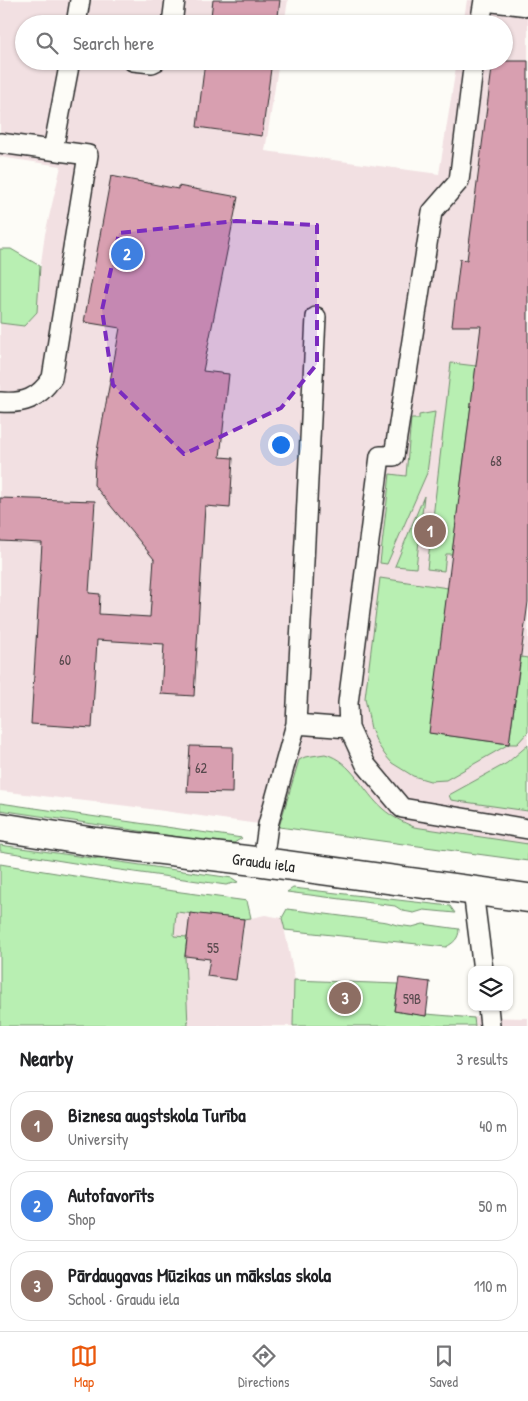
<!DOCTYPE html>
<meta charset="utf-8">
<style>
:root{--surface:#fff;--page:#f2f2f2;--text:#202124;--muted:#757577;--line:#e0e0e0;--accent:#ea580c}
body{margin:0;font-family:"Patrick Hand",sans-serif;background:var(--page);color:var(--text)}
.controls{position:absolute;right:15px;bottom:15px;display:grid;overflow:hidden;border-radius:10px;box-shadow:0 1px 4px #0004}
.controls button{width:45px;height:45px;display:grid;place-items:center;padding:0;border:0;border-bottom:1px solid var(--line);background:var(--surface);color:var(--text);font:25px sans-serif}
.you{position:absolute;left:280px;top:444px;width:18px;height:18px;margin:-12px;border:4px solid #fff;border-radius:50%;background:#1a73e8;box-shadow:0 0 0 8px #1a73e833}
.badge{display:grid;place-items:center;width:32px;height:32px;border-radius:50%;background:var(--accent);color:#fff;font-size:16px;font-weight:700}
.pin{position:absolute;translate:-50% -50%;border:2px solid #fff;box-shadow:0 1px 5px #0006}
.list{margin:0;padding:0;list-style:none}
h2{display:flex;justify-content:space-between;align-items:center;height:65px;margin:0;padding:0 20px;font-size:21px}
h2 small{font-size:16px;font-weight:400;color:var(--muted)}
.list li{display:grid;grid-template-columns:32px 1fr auto;gap:15px;align-items:center;box-sizing:border-box;height:70px;margin:0 10px 10px;padding:0 10px;border:1px solid var(--line);border-radius:20px}
.list b{display:block;font-size:19px;white-space:nowrap}
.list p{margin:0;font-size:16px;white-space:nowrap;color:var(--muted)}
.list em{font-size:16px;font-style:normal;color:var(--muted)}
.icon{flex:none;width:28px;height:28px;fill:none;stroke:currentColor;stroke-width:2;stroke-linecap:round;stroke-linejoin:round}
.map{position:relative;flex:none;width:528px;height:1026px;overflow:hidden}
.search{position:absolute;background:var(--surface);box-shadow:0 1px 4px #0004;left:15px;right:15px;top:15px;height:55px;display:flex;align-items:center;gap:12px;box-sizing:border-box;padding:0 18px;border-radius:28px;color:var(--muted);font-size:19px}
.sheet{height:305px;background:var(--surface)}
nav{display:flex;justify-content:space-around;align-items:center;box-sizing:border-box;height:70px;border-top:1px solid var(--line);background:var(--surface);font-size:14px;color:var(--muted)}
nav a{display:grid;justify-items:center;gap:2px}
nav .on{color:var(--accent)}
.map>svg:first-child{display:block}
</style>
<div class="map">
<svg width="528" height="1026" viewBox="0 0 528 1026">
<rect width="100%" height="100%" fill="#fdfcf7"/>
<filter id="ink" filterUnits="userSpaceOnUse"><feTurbulence type="fractalNoise" baseFrequency=".02" numOctaves="2"/><feDisplacementMap in="SourceGraphic" scale="10" xChannelSelector="R" yChannelSelector="G"/><feConvolveMatrix kernelMatrix="1 2 1 2 8 2 1 2 1" color-interpolation-filters="sRGB"/></filter>
<g filter="url(#ink)">
<path fill="#f2e0e2" d="M0,0H288L284,24H24V61H279L265,151L439,174L457,61H504V24H463L467,0H528V861L128,806L0,791V323L24,326L37,312L39,277L45,234L61,166L0,157Z
M137,886L247,901L251,918L265,915L282,918L295,980L398,984L394,1011L426,1016L528,1018V1026H143Z"/>
<path fill="#b8efb2" stroke="#728d6e" d="M0,249H11L40,266L37,312L24,326L0,323Z
M451,363L476,366L452,554H446L444,571L427,569Z
M435,412L427,473L387,564L380,563L390,474L406,476L411,419H419V415Z
M424,496L416,568L395,566Z
M380,578L448,588L430,733L509,744L521,657L528,658V732L517,744H509L446,780L430,781L413,776L392,763L385,755L377,743L371,729L365,698Z
M528,745V811L451,800L449,795L507,763Z
M325,754C352,761 363,792 383,809C392,817 403,822 414,827L528,844V861L279,827L299,760L305,757Z
M0,803L242,838L234,843H219L0,810Z
M0,845L232,878L238,882L226,885L99,867L0,851Z
M0,864L137,886L247,901L251,918L244,919L176,912L174,936L187,937L185,956L188,1026H0Z
M293,888L450,906L455,913L424,910L414,913L403,911L395,906L287,892Z
M287,909L387,922L397,925L412,927L423,924L459,929C459,939 453,943 446,947L285,930L282,918Z
M294,980L398,984L394,1011L426,1016V1014L474,1018L475,1026H293Z"/>
<path fill="#d89fb0" stroke="#2b2b2b" d="M213,0H280L277,24H210Z
M205,61H272L262,136L197,127Z
M493,61H528V602L509,744L429,733L481,326H452L460,259L467,260Z
M111,176L178,189V186L238,197L203,371L229,374L220,457L233,458L230,508L205,506L194,696L161,694L164,644L97,640L92,728L31,724L42,543L0,541V498L95,501L89,593L100,594L99,614L150,617L154,559L94,485L95,462L120,328L84,322Z
M190,746L233,747L232,793L187,792Z
M190,913L244,919L236,980L207,976L210,959L185,956Z
M399,978L430,982L426,1016L394,1011Z"/>
<g fill="none" stroke-linecap="round" stroke-linejoin="round">
<defs>
<path id="lane" d="M484,1L528,6
M76,24L80,0
M172,24L175,0
M480,24L484,0
M133,61L152,63L156,61
M474,61L459,181L432,212L394,456H380L348,703L349,728L366,765L402,808L528,829
M0,143L88,155L52,378C38,399 24,404 0,402
M53,150L70,61
M296,724L349,728
M263,862L268,825L296,724L316,317
M473,891L483,970
M488,1007L490,1026"/>
<g id="secondary">
<path id="s1" d="M0,827L95,842L263,862L528,898"/>
</g>
</defs>
<use href="#lane" stroke="#2b2b2b" stroke-width="22"/>
<use href="#secondary" stroke="#2b2b2b" stroke-width="31"/>
<use href="#lane" stroke="#fdfcf7" stroke-width="19"/>
<use href="#secondary" stroke="#fdfcf7" stroke-width="28"/>
</g>
</g>
<path fill="#7b2cbf" fill-opacity="0.2" stroke="#7b2cbf" stroke-width="4" stroke-dasharray="10 6" stroke-linejoin="round" d="M236,221L317,225V364L281,408L184,454L113,385L102,310L119,233Z"/>
<g text-anchor="middle" dominant-baseline="central" stroke-width="4" stroke-linejoin="round" paint-order="stroke">
<g font-size="14" fill="#56484c">
<text x="496" y="460">68</text>
<text x="65" y="659">60</text>
<text x="201" y="767">62</text>
<text x="213" y="947">55</text>
<text x="412" y="998">59B</text>
</g>
<g font-size="16" fill="#2b2b2b" stroke="#fdfcf7">
<text stroke="none"><textPath href="#s1" startOffset="266">Graudu iela</textPath></text>
</g>
</g>
</svg>
<div class="controls">
<button><svg class="icon" aria-label="layers" viewBox="0 0 24 24"><path d="M12 4l9 5-9 5-9-5zM3 14l9 5 9-5"/></svg></button>
</div>
<div class="you"></div>
<div class="pin badge" style="left:430px;top:531px;background:#8d6e63">1</div>
<div class="pin badge" style="left:127px;top:254px;background:#3f7fe0">2</div>
<div class="pin badge" style="left:345px;top:998px;background:#8d6e63">3</div>
<div class="search"><svg class="icon" aria-label="search" viewBox="0 0 24 24"><circle cx="10" cy="10" r="6"/><path d="M15 15l6 6"/></svg>Search here</div>
</div>
<section class="sheet">
<h2>Nearby<small>3 results</small></h2>
<ul class="list">
<li><span class="badge" style="background:#8d6e63">1</span><div><b>Biznesa augstskola Turība</b><p>University</p></div><em>40 m</em></li>
<li><span class="badge" style="background:#3f7fe0">2</span><div><b>Autofavorīts</b><p>Shop</p></div><em>50 m</em></li>
<li><span class="badge" style="background:#8d6e63">3</span><div><b>Pārdaugavas Mūzikas un mākslas skola</b><p>School · Graudu iela</p></div><em>110 m</em></li>
</ul>
</section>
<nav>
<a class="on"><svg class="icon" aria-label="map" viewBox="0 0 24 24"><path d="M3 6l6-2 6 2 6-2v14l-6 2-6-2-6 2zM9 4v14M15 6v14"/></svg>Map</a>
<a><svg class="icon" aria-label="directions" viewBox="0 0 24 24"><path d="M12 3l9 9-9 9-9-9zM9 14v-3h6M13 9l2 2-2 2"/></svg>Directions</a>
<a><svg class="icon" aria-label="saved" viewBox="0 0 24 24"><path d="M7 4h10v16l-5-4-5 4z"/></svg>Saved</a>
</nav>
